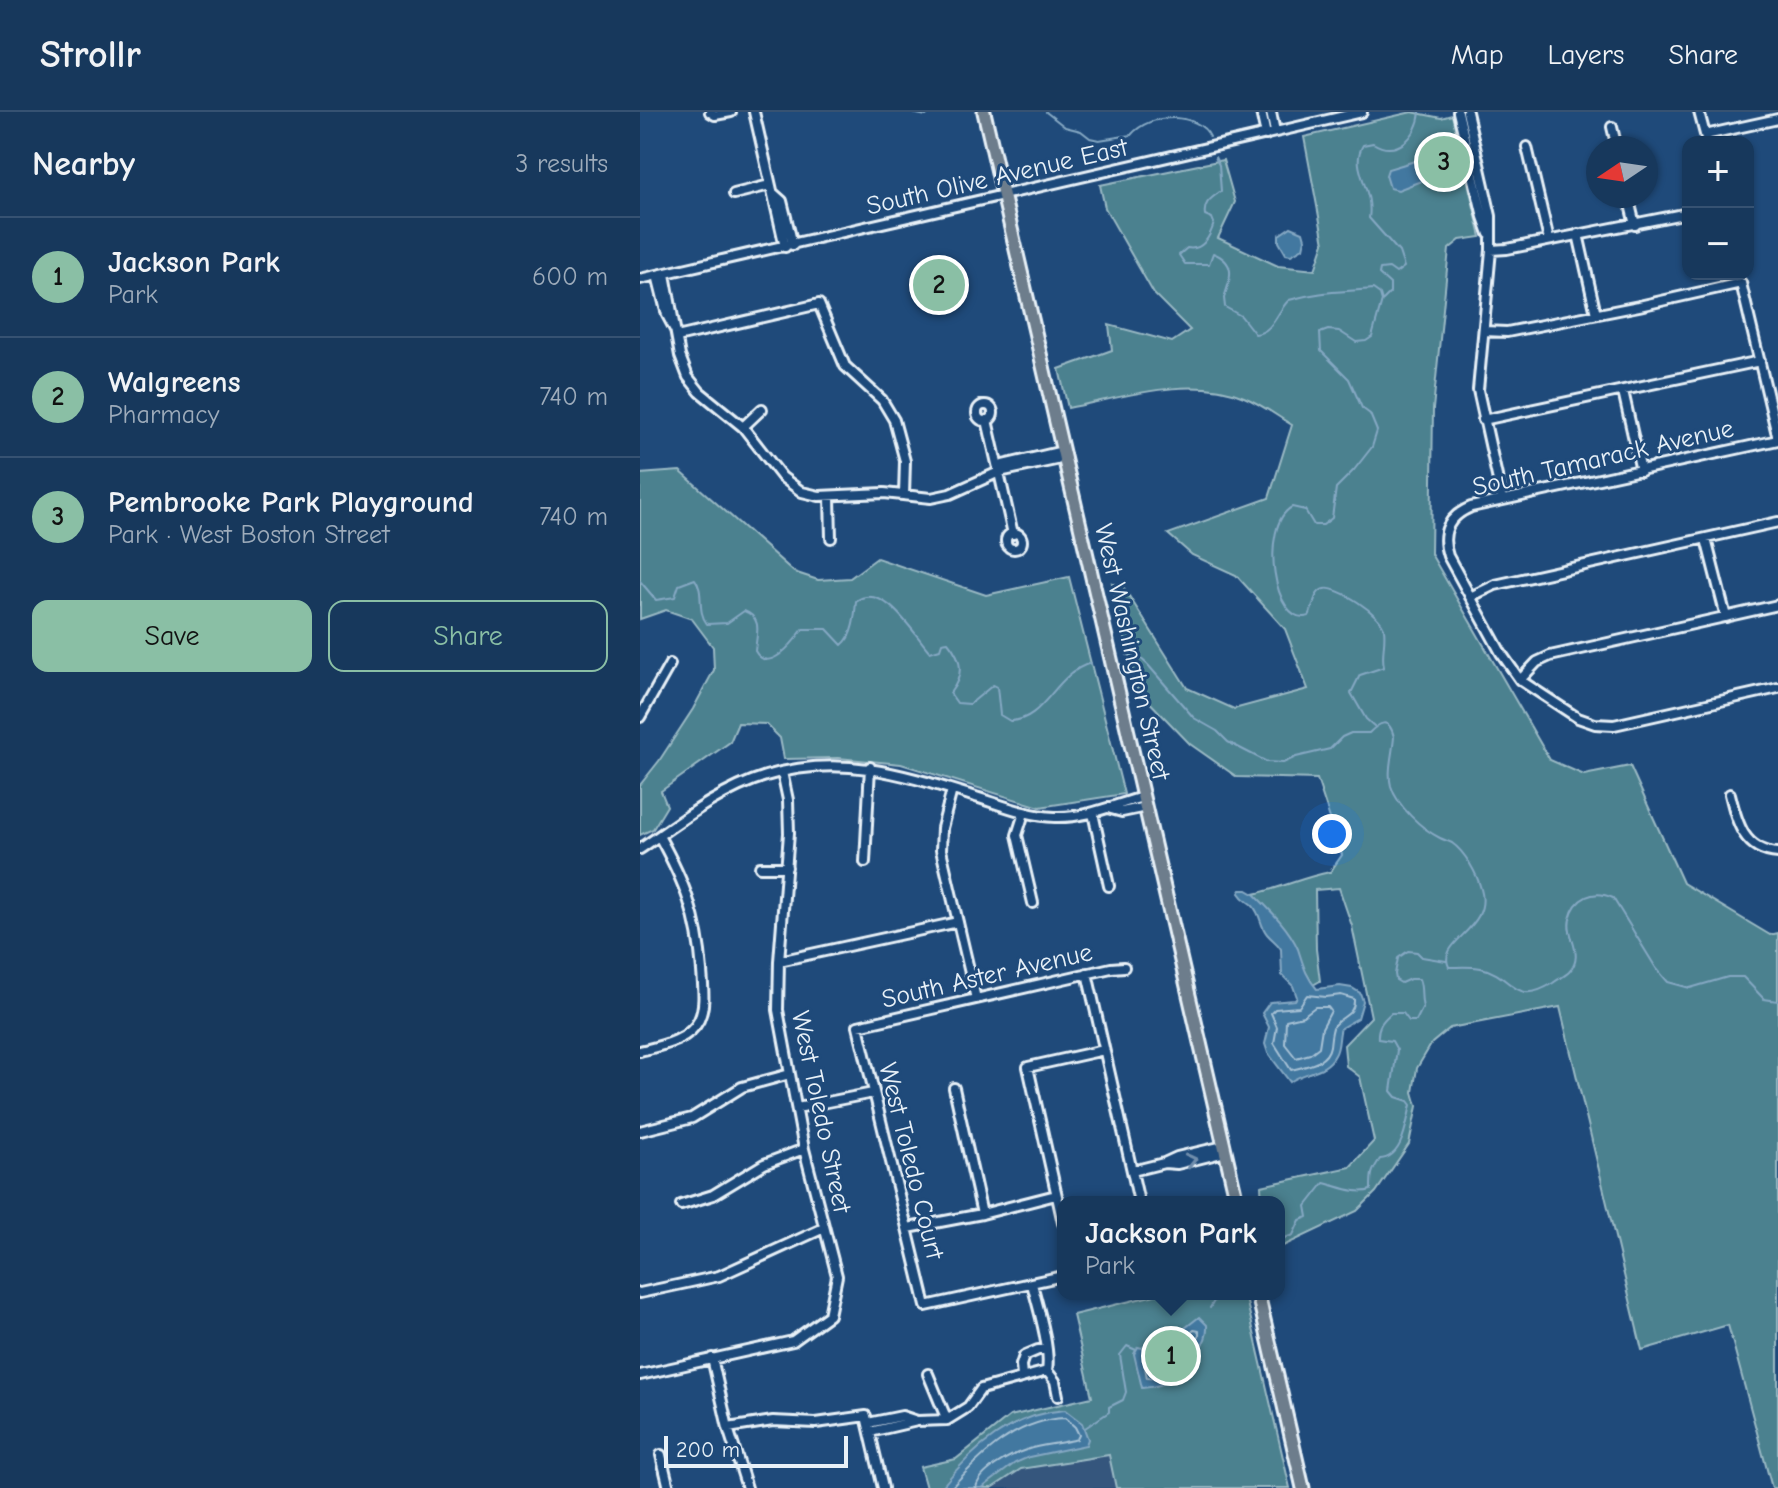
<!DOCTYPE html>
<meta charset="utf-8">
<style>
:root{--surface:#17385c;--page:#203f62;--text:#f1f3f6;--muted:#9eacbb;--line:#365272;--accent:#8abfa5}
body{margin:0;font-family:"Comic Neue",sans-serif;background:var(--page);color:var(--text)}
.controls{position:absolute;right:24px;top:24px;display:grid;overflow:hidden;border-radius:16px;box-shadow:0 2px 6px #0004}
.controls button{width:72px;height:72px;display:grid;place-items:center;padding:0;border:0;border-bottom:2px solid var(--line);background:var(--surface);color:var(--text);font:40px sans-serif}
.compass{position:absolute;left:946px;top:24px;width:72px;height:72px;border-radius:50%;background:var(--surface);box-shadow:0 2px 6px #0004;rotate:257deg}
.scale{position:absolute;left:24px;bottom:20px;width:184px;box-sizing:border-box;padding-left:8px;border:4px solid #e8f1f8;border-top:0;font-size:22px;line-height:28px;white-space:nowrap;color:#e8f1f8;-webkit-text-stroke:6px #1f4a7a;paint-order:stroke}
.you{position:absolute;left:692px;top:722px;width:28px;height:28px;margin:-20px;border:6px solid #fff;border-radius:50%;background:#1a73e8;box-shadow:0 0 0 12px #1a73e833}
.badge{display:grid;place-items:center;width:52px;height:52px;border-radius:50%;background:var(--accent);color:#111;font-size:26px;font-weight:700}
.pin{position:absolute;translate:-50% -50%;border:4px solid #fff;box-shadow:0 2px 8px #0006}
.popup{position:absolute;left:417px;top:1084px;width:228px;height:104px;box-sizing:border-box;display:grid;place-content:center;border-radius:16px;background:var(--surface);filter:drop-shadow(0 2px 6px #0005);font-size:26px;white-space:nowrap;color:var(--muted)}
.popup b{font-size:30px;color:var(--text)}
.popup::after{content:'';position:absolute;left:50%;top:100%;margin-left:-16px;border:16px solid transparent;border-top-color:var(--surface)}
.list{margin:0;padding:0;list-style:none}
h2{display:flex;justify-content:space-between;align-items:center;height:104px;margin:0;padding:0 32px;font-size:34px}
h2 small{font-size:26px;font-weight:400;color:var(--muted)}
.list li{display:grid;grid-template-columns:52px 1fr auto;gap:24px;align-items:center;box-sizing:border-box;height:120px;padding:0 32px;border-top:2px solid var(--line)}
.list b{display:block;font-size:30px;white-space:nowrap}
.list p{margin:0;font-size:26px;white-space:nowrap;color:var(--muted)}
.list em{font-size:26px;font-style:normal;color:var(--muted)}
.actions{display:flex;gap:16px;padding:24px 32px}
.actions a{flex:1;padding:18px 0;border:2px solid var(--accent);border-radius:16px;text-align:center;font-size:28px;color:var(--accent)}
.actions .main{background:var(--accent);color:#111}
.map{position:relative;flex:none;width:1138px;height:1376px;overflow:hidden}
header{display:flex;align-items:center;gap:48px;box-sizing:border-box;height:112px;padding:0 40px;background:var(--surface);border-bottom:2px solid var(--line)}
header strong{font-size:38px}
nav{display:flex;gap:44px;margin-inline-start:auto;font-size:28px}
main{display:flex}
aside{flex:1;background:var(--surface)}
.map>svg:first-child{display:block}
</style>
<header>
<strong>Strollr</strong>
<nav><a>Map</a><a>Layers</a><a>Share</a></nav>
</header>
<main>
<aside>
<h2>Nearby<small>3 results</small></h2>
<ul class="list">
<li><span class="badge">1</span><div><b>Jackson Park</b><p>Park</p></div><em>600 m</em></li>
<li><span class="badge">2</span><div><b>Walgreens</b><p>Pharmacy</p></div><em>740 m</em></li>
<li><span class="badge">3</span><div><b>Pembrooke Park Playground</b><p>Park · West Boston Street</p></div><em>740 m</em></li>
</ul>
<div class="actions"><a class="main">Save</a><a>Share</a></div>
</aside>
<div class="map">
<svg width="1138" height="1376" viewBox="0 0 1138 1376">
<rect width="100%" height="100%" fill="#1f4a7a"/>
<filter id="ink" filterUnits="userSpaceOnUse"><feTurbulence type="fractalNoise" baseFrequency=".0125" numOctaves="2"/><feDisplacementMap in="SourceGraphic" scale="16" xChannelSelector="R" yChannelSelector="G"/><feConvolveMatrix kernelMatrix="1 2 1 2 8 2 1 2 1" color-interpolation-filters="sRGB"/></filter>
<g filter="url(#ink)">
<path fill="#34567d" d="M469,1343L476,1376H352L381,1357Z"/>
<path fill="#4b818f" stroke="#9ab9c4" stroke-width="2" d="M772,0L801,6L812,3L841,125L820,128L809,137L793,297L791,442L910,648L944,663L990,654L1043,771L1130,823L1138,821V1376H1132L1088,1213L1002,1238L920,895L810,916L792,931L777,956L773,980L777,994L769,1032L736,1080L717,1099L639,1136V1090H622L621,1074L710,1055L734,1029L720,965L706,954L704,933L731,905L712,814L699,776L675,778L676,837L680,869L673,873L661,852L658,839L614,782C641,776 663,765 690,760L702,743L677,667L597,665L550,632L497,577L472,471L484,476L547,576L594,597L668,577L645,517L596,463L552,443L528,422L629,386L652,313C637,304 621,292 604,285C550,263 484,285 428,296L419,257L472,238L469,213L532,230L550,218L514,182L465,96L460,73L583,48L595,90L578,126L638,154L675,158L684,131L664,25Z
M40,359L154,460L178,468L210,466L237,446L346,483L429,465L484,682L400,695L261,652L198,646L144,647L140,626L126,612L98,611L90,630L21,679L27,694L13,717L0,723V673L19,649L53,597L74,558L73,535L52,507L26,498L0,507V362Z
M519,1182H605L650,1376H476L469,1343L381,1357L352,1376H286L280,1355L316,1347L370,1304L452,1285L433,1203Z"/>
<path fill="#4378a0" stroke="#85a8c3" stroke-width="2" d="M775,49L780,54L781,69L758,78L750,76L746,63L748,57Z
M651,115L663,120L665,127L663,136L651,143L646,142L639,130V123Z
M601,778H607L614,782C630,798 649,816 658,837C663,852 666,865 677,877L700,874L712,876L720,881L723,889L718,906L701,916C698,925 700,935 695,943C686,961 664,959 650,970L628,941L625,932L629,915L622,901L630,890L655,888L657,885L653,874L642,863L641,837C637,830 632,828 627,822C620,814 621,803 613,794C608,789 603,788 599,781Z
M559,1205L567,1213C568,1227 562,1232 555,1243C541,1265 529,1274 502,1276L494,1242L498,1235L502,1236L513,1228L536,1223Z
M425,1298L442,1311L448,1327L446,1333L389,1345L375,1351L342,1376H301C333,1336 372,1302 425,1298Z"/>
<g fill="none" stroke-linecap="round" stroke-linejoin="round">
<path stroke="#a6c1d5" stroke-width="2" d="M667,883L686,885L701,883L714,887C715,903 703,903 694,913C691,920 691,926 690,934C687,952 665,954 651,958L634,931L637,915L631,901L635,897L659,895Z
M675,895H688L691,899L682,916L679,935L670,942L656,946L645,932L646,908L663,904Z
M554,1218L559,1219V1224C545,1243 535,1269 507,1266L503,1244L517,1236L540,1230Z
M311,1376C342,1342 376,1308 425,1306L435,1315L439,1323L437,1327C421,1332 402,1332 386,1338C370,1343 339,1359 336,1376"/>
<path stroke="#85a8c3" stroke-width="2" d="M268,0L286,4L290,0
M406,0L425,15L441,19L450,26L459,28L491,23C510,0 559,0 570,25
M575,45L579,53L581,79C572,86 563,90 565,103L572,106L574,111C570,125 562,139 547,136L539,143L545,152H569L573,141C598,151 590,168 584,186L585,195L601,204L615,222C634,220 637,199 649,188C680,179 702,180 733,177L740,182L742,189L732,225L726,229L716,230L699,219L688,218L680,221L681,239L709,267L722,296L730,302L737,319L732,335L714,358L696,376L692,406L683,413H674L665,398L652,395C619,413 633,516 669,504C674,496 673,480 684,477C697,473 742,503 744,517C746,530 741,542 744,555L720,563L711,581L726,607L734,614
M743,188L750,181V172L739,162L740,157L749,156L756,161L764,155L759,140L729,106C734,76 709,56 723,33L733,31C757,46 778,24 780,0
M0,469L16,488L35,485L39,473L55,467C65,480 56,498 67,512L87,511L104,499C124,506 116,524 115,539C128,563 153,531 163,517H187L202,533C213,525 215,503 216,489C244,469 275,524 290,540L300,537L302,531L308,530C323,548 324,563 310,581L317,591L330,592L353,573L357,575L360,603L370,609C406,608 413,562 451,551
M487,543H497L508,553L554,606L577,619L588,630L627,650L643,651L656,645L690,637L702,625L711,621H729C739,611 749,604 754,625C753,640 747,659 751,674C757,694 782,717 800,726C804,728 808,729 812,731C825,740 837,762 841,777C853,817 796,829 809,855C819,855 831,854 841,856C874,863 873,896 913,871C918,867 925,864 929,860C946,842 925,824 930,807C935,785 954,777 973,786L1016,856L1028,870L1050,876L1088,865H1103L1124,887L1138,889
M639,1128L653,1123L660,1108L668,1105L666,1094L684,1071C698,1074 716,1083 731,1078C731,1062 731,1060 740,1047C763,1046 766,1012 771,993L768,989L756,985L751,979L757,938L752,929L738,927C737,915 742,909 751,901H763L769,909H776L783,895C780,885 783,877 779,867H770L761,871L756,868L755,862L758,846L768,839L777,840L782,845L806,849
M570,1196L578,1182
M445,1316L469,1300V1295L483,1288L486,1280L480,1243L487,1234L496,1238"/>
<defs>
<path id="minor" d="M70,0L75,3L91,0
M114,0L145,135
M621,0L626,23
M631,0L635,20
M818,0L843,105L849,122
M827,0L851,104V138L838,278L862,387
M1059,0L1067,30
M972,15L977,36
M1065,23L1138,7
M887,35L909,128
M133,81L142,89L153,133
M94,82L130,73
M988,84L995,113
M938,122L956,202
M851,138L867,137L1048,101
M25,162L40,244L48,265L60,280L103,315L142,365L162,380L179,384L244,381L291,386L310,382L359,360L425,346
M17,163L27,203L35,218
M0,167L722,0
M844,219L867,220L999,194L1101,171L1138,327
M37,225L179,192L205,254L242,288L254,308L265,349L264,383
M983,279L1001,359
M337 301a8 8 0 1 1 16 0a8 8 0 1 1-16 0Z
M347,308L373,422
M843,308L1120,249
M103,315L122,297
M1138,328L831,395C809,404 800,420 808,444L861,541L880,568L938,606L955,612L974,613L1138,576
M359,360L363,353L423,339
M190,385L191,426
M366 429a8 8 0 1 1 16 0a8 8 0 1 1-16 0Z
M1066,427L1086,505
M830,485L855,473L1138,410
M880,568L897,550L910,544L1138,493
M0,605L30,552
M312,678L302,716L301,738L336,887
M1090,682C1097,711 1104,739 1138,741
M471,697L482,700L506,695
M384,701L377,723L393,791
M453,701L469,774
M0,737C39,710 80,678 126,664C203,641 265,663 339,686C364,694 389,704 415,705C447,706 473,693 503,685
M225,750L230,655
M120,755H147
M139,849L318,810
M447,861L499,1090
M0,939C20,934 49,929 59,908C66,893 63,875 62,859C58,805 45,771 19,724
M314,976L342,1102
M157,996L233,981
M0,1019L52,1006L102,975L150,962
M584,1034L537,1045L524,1051L537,1052L585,1040
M492,1059L524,1051
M41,1093L73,1083L124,1052L164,1037
M423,1111L388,955L464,938
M268,1116L342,1102L416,1083
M423,1164L286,1194L218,914L471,856L484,855
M392,1172C398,1195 411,1237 407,1259L415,1269L418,1284
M0,1181L79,1164L184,1116
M72,1246L88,1316L107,1376
M288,1262L307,1308
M0,1263L153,1229L189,1203L197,1164L164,1037L138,898L139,849L149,721L148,688L142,660
M382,1265L381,1253L384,1244L398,1238H405
M277,1309L307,1308L328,1295L341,1277L407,1259
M228,1311L262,1304L277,1309L230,1320
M88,1316L133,1309L176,1311L226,1304L243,1376
M21,1343L29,1376"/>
<path id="major" d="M344,0L597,1090
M618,1182L663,1376"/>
</defs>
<use href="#minor" stroke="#e8f1f8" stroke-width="14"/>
<use href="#major" stroke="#e8f1f8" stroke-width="17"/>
<use href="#minor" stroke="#1f4a7a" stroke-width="8"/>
<use href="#major" stroke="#6d7d8c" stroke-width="11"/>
</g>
<defs><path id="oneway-chevron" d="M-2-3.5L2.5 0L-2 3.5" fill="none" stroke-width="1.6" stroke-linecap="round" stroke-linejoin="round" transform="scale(2)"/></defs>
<use stroke="#6f8dac" href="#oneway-chevron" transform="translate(551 1048) rotate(-13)"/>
</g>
<g text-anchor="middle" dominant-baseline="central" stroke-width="6" stroke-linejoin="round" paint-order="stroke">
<g font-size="26" fill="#e8f1f8" stroke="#1f4a7a">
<text transform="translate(357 65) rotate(-13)">South Olive Avenue East</text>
<text transform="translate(963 346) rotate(-13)">South Tamarack Avenue</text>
<text transform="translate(492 540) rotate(77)">West Washington Street</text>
<text transform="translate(347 864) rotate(-13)">South Aster Avenue</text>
<text transform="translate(181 1000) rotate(78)">West Toledo Street</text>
<text transform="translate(271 1049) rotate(76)">West Toledo Court</text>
</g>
</g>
</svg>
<div class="controls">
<button>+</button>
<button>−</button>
</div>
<svg class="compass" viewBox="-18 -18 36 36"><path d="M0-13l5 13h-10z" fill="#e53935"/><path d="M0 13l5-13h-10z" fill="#9eacbb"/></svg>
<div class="scale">200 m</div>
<div class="you"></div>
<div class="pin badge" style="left:531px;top:1244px">1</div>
<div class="popup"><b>Jackson Park</b>Park</div>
<div class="pin badge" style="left:299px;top:173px">2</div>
<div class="pin badge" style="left:804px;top:50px">3</div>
</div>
</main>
